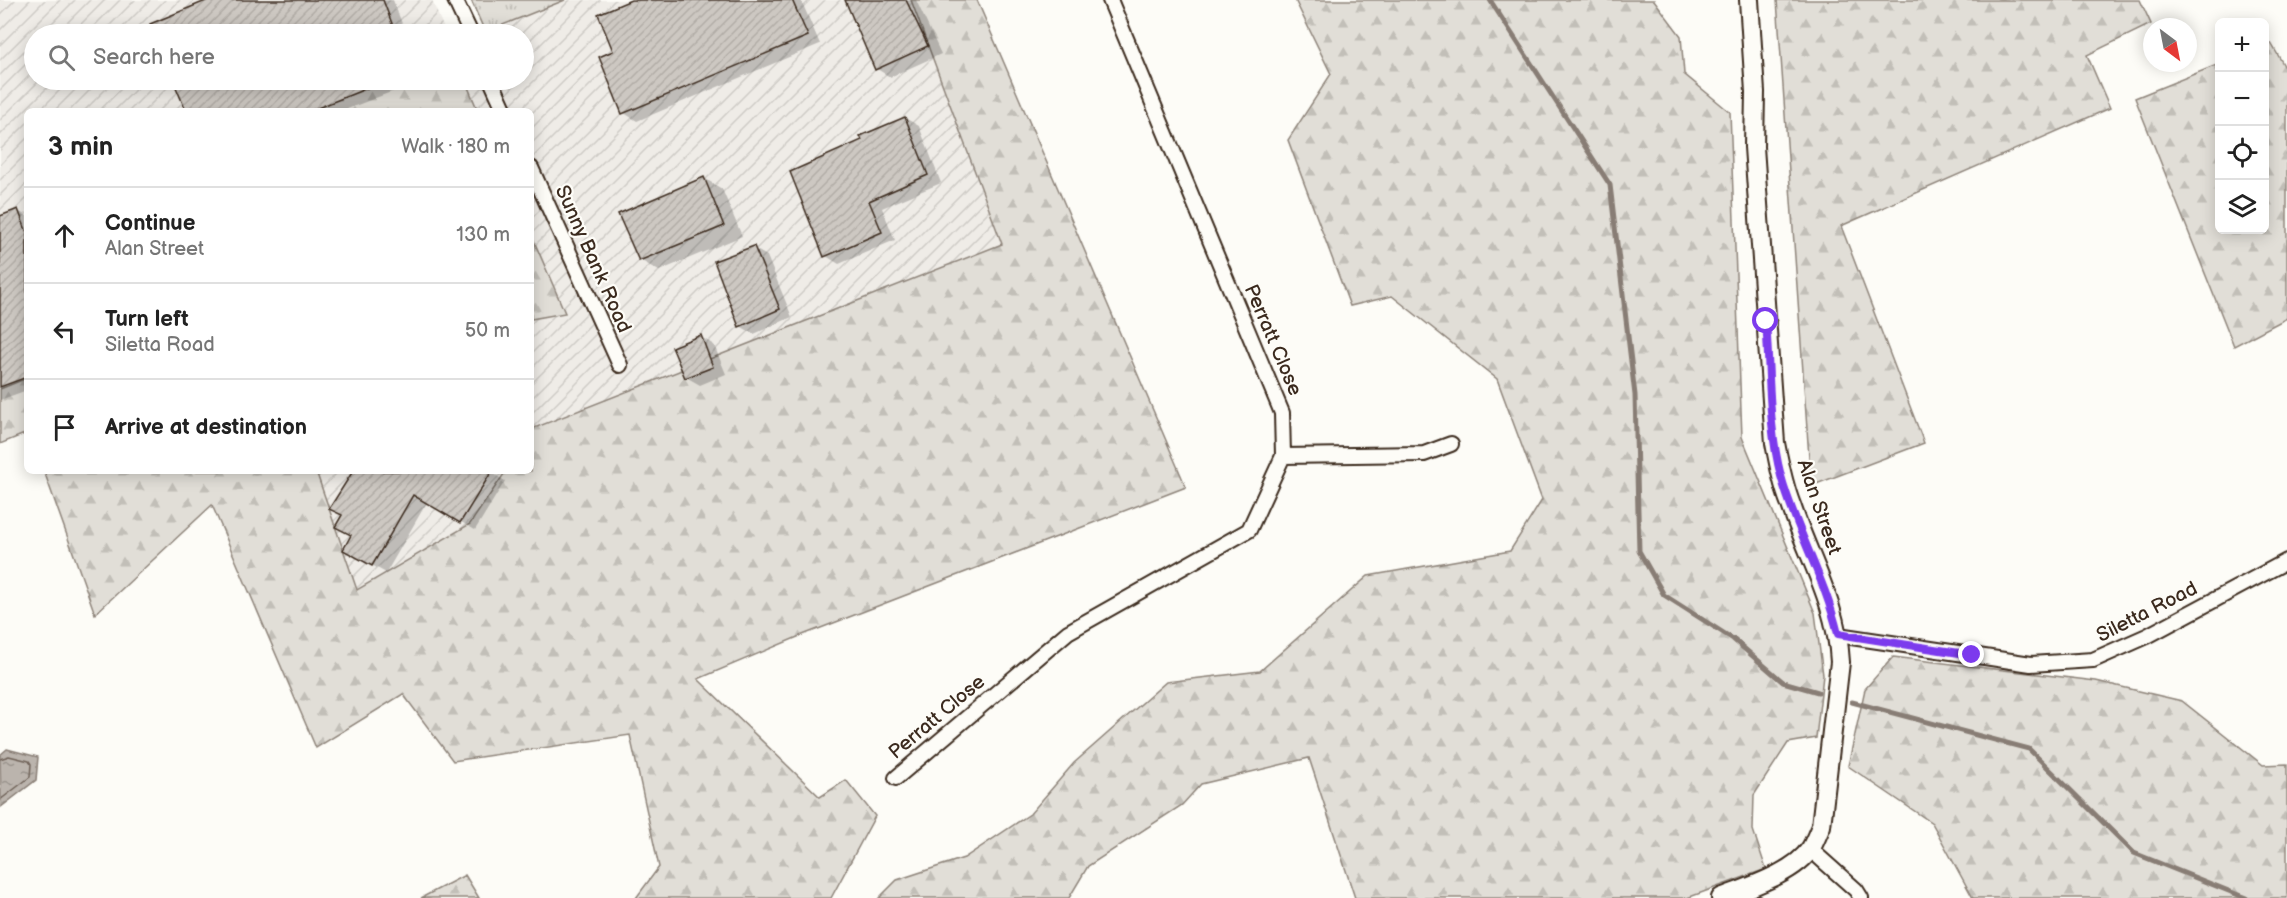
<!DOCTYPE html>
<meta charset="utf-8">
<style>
:root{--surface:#fff;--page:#f6f6f6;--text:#222;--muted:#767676;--line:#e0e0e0}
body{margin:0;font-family:"Balsamiq Sans",sans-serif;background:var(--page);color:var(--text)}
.controls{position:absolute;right:18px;top:18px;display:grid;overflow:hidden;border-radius:9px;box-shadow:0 3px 15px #0003}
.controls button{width:54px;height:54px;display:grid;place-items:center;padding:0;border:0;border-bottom:2px solid var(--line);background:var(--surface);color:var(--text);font:30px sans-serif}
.compass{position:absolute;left:2143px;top:18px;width:54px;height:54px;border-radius:50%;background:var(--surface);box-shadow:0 3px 15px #0003;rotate:148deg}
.stop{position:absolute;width:18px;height:18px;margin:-14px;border:4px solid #7c3aed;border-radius:50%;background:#fff}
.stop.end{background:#7c3aed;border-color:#fff;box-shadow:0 2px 6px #0008}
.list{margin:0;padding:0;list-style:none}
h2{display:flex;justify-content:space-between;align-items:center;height:78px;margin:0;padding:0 24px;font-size:26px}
h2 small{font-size:20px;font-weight:400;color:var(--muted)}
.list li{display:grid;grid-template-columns:39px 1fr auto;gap:18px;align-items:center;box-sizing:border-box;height:96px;padding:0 24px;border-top:2px solid var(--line)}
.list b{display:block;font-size:22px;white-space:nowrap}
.list p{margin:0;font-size:20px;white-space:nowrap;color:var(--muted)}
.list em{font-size:20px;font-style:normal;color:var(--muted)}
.icon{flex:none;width:33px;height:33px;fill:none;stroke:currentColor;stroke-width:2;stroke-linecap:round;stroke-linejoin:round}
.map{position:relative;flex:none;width:2287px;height:898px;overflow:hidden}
.search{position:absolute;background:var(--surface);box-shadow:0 3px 15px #0003;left:24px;top:24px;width:510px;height:66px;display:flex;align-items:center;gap:15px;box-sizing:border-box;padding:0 21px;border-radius:33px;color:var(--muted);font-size:22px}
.panel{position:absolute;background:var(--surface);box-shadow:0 3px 15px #0003;left:24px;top:108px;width:510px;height:366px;border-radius:9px}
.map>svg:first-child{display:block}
</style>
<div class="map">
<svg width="2287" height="898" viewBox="0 0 2287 898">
<defs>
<pattern id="industrial-furrows" width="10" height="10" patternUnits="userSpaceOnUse" patternTransform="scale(1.5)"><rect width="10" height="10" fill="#efece7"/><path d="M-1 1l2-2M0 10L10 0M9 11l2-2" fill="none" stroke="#cecbc6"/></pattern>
<pattern id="grass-tufts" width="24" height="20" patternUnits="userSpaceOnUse" patternTransform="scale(1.5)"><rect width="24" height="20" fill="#e1ded7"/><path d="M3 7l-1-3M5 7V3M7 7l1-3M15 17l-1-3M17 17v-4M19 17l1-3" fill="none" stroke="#c2bfb8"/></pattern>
<pattern id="forest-firs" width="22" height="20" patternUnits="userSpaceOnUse" patternTransform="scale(1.5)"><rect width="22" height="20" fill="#e1ded7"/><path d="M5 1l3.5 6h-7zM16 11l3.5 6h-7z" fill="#c2bfb8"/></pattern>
<pattern id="water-ripples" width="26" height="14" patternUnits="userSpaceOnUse" patternTransform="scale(1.5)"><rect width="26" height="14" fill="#bbb4ad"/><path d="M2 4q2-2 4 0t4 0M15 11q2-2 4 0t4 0" fill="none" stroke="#99938c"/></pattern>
<pattern id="building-hatch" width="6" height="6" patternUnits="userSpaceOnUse" patternTransform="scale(1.5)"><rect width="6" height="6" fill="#cdc8c2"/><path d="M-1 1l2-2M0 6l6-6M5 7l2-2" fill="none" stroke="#b1aca6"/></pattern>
</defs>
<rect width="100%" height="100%" fill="#fdfcf7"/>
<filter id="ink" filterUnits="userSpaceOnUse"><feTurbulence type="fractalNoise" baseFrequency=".0167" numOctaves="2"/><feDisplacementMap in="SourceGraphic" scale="12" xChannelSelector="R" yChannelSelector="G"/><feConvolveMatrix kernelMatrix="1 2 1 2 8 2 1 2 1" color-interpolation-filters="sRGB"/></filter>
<g filter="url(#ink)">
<path fill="url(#industrial-furrows)" d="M0,0H432L446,34H34V80H373L300,111H27V378L0,389Z
M565,0H911L1002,244L534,428L531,433V319L565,313L531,234V111H478L465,80H524V34H479Z
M316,471H506L470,524L356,591Z"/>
<path fill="url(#grass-tufts)" stroke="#8e847a" stroke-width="1.5" d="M471,0H565L485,32Z"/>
<path fill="url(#forest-firs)" stroke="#8e847a" stroke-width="1.5" d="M911,0H977L1186,487L800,636L698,679L820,797L846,780L875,816L831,898H636L659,867L630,735L453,761L403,694L316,748L212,505L95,614L44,471H316L357,590L470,524L506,471H531V433L534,428L1002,244Z
M1295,0H1654L1681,36L1684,74L1730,112L1742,437L1815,613L1823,675L1816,738L1788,743L1754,795L1753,830L1766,869L1687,898H1355L1309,758L1201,784L1182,805L1088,866L1069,898H879L897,880L964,858L1030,814L1074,763L1166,682L1260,671L1368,576L1510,551L1542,500L1497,379L1392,296L1350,306L1288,140L1331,74Z
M1777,0H2140L2151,24L2087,55L2110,108L1841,226L1924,443L1811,486Z
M2271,43L2287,71V318L2234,346L2135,98L2219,64L2220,230H2264V46Z
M373,80H465L478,111H300Z
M531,234L565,313L531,319Z
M27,378V433L0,444V389Z
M1893,657L2096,681L2182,701L2263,765L2287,764V898H1973L1932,823L1848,766L1865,689Z
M465,875L479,898H421Z"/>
<path fill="url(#water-ripples)" stroke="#887d74" stroke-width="1.5" d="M7,749L38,757L36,780L1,807L0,755Z"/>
<path fill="#0003" d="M212,0H393L406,34H156L152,24Z
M635,0H801L820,44L637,121L624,113L601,58L615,52Z
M846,0H916L941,54L890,77L877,69Z
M175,80H422L342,111H188Z
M905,118L919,126L941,183L882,208L895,240L839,264L826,256L792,173L864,141Z
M704,178L722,189L742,236L659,271L640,260Z
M18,211L27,216V390L0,400V218Z
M753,248L767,256L792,317L754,334L740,326Z
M701,337L714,345L726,374L700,385L686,377Z
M354,471H489L505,481L475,530L427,502L386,573L345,550L353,535L343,516L331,509Z"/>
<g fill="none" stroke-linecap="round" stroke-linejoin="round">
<path stroke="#6e6157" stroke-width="1.5" d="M0,759L9,756L29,761L31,764L30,777L0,800"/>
<path stroke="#887d74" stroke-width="5" d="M1490,0L1610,185L1635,395L1639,551L1664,595L1733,639L1783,682L1818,692
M1852,702L2029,749L2134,853L2246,898"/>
</g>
<path fill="url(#building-hatch)" stroke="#3b2a1e" stroke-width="1.5" d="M208,0H383L396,34H154L150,24Z
M631,0H792L808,36L622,114L599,57L613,51L598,14Z
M845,0H906L928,46L875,70Z
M173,80H388L310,111H186Z
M905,117L928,175L869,201L882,232L824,257L790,172L862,140L860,136Z
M704,177L724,226L639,261L618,214Z
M18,209L27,233V377L0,387V216Z
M754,246L780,309L739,327L714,261Z
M701,335L713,367L685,378L672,347Z
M353,471H492L460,523L413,495L372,566L343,550L351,535L335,527L342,515L329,509Z"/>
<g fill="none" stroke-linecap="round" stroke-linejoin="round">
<defs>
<path id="street" d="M455,0L471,34
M491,80L505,111
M531,168L620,365
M1283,456L1424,454L1451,444
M1838,635L2031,664L2093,660L2147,636L2287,561
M896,778L1068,632L1249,530L1283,456L1282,413L1110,0
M1810,849L1856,890L1861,898"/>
<path id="secondary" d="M1721,898C1749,887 1795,873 1811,848C1815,841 1818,833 1821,826L1840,662C1837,603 1809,559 1791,505C1783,485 1779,464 1775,443L1754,147L1755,92L1749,0"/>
</defs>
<use href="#street" stroke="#3b2a1e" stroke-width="18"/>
<use href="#secondary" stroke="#3b2a1e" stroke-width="22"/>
<use href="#street" stroke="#fdfcf7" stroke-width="14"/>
<use href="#secondary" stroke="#fdfcf7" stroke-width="18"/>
</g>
</g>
<g fill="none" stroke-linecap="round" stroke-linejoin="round" filter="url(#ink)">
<path stroke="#7c3aed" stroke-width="8" d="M1766,321C1770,372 1768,427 1781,476C1796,530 1825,579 1838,634L1972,655"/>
</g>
<g text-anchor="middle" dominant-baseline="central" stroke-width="4.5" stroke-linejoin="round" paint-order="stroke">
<g font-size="20" fill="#3b2a1e" stroke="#fdfcf7">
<text transform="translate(593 259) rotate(66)">Sunny Bank Road</text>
<text transform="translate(1273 340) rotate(67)">Perratt Close</text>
<text transform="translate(1819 507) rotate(71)">Alan Street</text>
<text transform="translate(2147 612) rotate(-27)">Siletta Road</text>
<text transform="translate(937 717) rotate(-40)">Perratt Close</text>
</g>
</g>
</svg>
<div class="controls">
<button>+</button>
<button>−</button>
<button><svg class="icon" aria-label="locate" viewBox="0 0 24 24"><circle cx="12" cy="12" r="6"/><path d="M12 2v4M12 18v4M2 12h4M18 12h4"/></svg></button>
<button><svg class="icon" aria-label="layers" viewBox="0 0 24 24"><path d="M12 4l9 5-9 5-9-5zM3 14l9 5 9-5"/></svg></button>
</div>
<svg class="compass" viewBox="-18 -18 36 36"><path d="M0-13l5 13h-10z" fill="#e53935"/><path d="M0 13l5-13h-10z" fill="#767676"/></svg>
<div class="stop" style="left:1766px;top:321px"></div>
<div class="stop end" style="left:1972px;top:655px"></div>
<div class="search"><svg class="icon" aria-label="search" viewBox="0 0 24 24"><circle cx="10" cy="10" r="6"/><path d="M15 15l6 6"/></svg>Search here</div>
<section class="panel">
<h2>3 min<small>Walk · 180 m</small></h2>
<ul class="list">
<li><svg class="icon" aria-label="ahead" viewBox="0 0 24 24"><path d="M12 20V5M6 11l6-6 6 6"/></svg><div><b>Continue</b><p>Alan Street</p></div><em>130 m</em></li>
<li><svg class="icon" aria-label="left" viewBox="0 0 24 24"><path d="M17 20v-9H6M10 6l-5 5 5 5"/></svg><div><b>Turn left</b><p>Siletta Road</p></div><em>50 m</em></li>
<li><svg class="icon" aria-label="arrive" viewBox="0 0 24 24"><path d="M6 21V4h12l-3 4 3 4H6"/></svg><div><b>Arrive at destination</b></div></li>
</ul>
</section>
</div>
